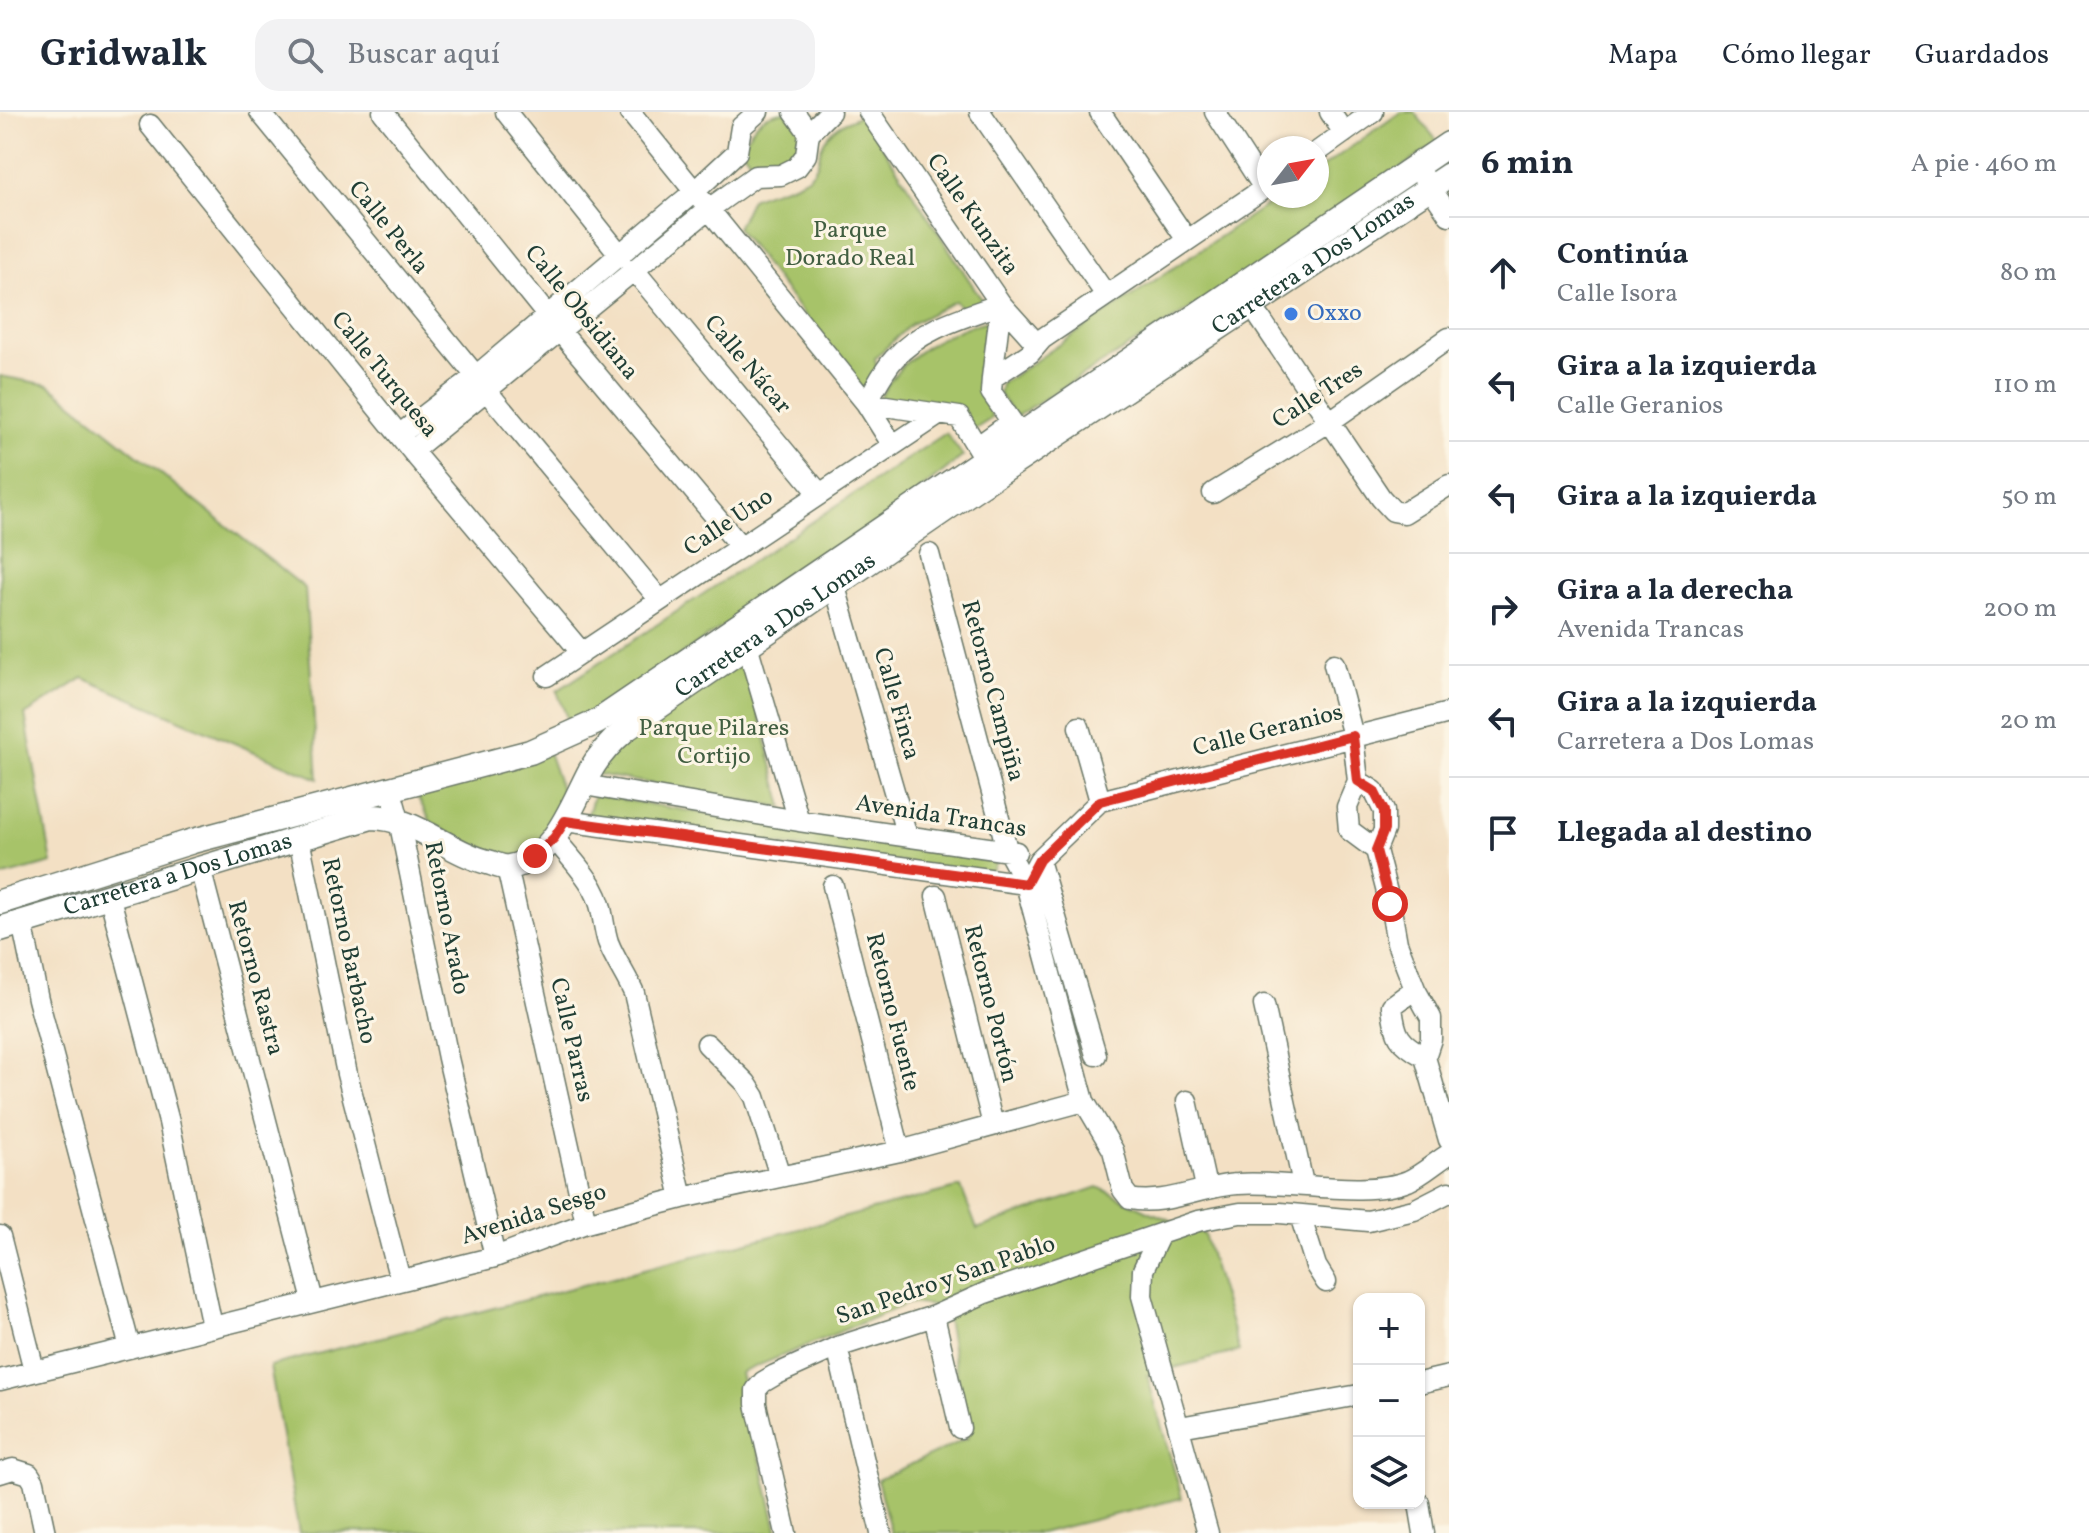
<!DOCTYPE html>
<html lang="es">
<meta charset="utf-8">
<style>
:root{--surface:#fff;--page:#f2f2f3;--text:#1f2937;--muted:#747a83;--line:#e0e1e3}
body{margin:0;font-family:Vollkorn,serif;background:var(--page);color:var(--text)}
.controls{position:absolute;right:24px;bottom:24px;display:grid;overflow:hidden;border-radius:16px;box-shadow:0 2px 6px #0004}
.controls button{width:72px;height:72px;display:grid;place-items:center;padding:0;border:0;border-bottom:2px solid var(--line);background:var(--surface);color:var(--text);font:40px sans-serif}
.compass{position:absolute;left:1257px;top:24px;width:72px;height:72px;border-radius:50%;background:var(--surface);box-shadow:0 2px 6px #0004;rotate:59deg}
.stop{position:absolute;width:24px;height:24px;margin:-18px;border:6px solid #d93025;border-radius:50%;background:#fff}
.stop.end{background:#d93025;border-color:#fff;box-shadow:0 2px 8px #0008}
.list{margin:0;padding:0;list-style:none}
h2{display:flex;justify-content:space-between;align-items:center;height:104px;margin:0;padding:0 32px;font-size:34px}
h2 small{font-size:26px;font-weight:400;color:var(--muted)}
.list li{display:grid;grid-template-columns:52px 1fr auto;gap:24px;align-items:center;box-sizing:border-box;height:112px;padding:0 32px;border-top:2px solid var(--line)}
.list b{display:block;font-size:30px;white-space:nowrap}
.list p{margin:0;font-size:26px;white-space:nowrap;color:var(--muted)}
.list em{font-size:26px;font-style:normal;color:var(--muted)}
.icon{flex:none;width:44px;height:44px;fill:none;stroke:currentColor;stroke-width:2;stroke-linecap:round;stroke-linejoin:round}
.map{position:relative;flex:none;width:1449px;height:1421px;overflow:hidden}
header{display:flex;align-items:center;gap:48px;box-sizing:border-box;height:112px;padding:0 40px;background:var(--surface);border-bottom:2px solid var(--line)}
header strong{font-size:38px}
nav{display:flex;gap:44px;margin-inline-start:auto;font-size:28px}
.search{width:560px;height:72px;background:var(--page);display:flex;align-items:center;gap:20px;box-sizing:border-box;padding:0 28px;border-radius:24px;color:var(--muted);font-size:30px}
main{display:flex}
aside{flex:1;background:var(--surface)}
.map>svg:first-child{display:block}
</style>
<header>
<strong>Gridwalk</strong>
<div class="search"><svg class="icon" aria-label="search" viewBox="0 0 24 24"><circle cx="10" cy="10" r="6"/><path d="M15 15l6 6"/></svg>Buscar aquí</div>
<nav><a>Mapa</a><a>Cómo llegar</a><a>Guardados</a></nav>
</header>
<main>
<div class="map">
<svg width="1449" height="1421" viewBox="0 0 1449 1421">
<rect width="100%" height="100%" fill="#fcf5e5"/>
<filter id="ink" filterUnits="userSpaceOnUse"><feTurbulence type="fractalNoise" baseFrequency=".0125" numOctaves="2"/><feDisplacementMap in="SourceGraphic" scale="16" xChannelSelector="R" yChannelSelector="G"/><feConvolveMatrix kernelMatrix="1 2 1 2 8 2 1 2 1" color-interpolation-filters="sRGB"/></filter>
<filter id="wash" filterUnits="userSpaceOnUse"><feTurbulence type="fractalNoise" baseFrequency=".006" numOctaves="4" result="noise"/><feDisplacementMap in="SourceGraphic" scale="32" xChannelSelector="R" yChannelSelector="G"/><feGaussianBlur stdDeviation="1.8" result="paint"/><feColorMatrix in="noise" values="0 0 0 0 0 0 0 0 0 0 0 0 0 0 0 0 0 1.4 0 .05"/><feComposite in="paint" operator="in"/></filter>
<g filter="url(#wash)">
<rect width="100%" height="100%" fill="#f3e0c4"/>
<path fill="#a7c369" stroke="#63804e" stroke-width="2" d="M791,0L808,28L788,52L761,58L752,51L741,36C754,11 762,0 791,0Z
M1401,0H1414L1438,30L1264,151L1015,305L999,282L1001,272L1280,84H1317V59Z
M862,3L984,191L965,201L955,189L911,212L875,246L878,264L862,278L737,116L751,87C768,79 797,74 810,63C820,53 818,45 822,34C828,18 847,8 862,3Z
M987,209L982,280L992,306L975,317L880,286C900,245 944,219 987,209Z
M0,264L49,273L305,476L318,667L83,566L25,603L52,751L0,765Z
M946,321L963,344L888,403L571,617L557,579Z
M745,547L783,695L596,662L623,627Z
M548,640L565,689L549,731L512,749L476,738L431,710L413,677Z
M594,683L996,750L990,763L587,705Z
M961,1075L977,1117L1098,1075L1148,1099L1204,1122L1239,1239L1147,1263L1182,1386L1040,1421H891L877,1368L968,1326L945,1195L909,1191L740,1261L778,1421H469L468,1419L299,1421L270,1254Z"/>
</g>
<g filter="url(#ink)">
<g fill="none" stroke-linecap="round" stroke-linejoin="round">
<defs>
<path id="minor" d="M260,0L476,264
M383,0L559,218L740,434
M506,0L621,144
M630,0L866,291L892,332
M794,0L809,21
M869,0L1001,192L1037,232
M980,0L1106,183
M1100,0L1187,128
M1215,0L1264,76
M1330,0L1344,21
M150,13L412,339L582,541
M1317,40L1373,0
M1416,55L1449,103
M634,158L819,381
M1243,181L1381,386L1393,399L1404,401L1449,373
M485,277L660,488
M399,323L476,264L695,79L737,40L741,15L758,0
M1021,323L991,280L992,266L1030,241L1042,227L1269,73
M978,334L1010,311
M412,339L709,97L755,64L781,63L797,55L806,43L809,21L830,0
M985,348L959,305L866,291C875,277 883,259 894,247C920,217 964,205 1001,192L992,266
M1213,381L1329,310L1449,226
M929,442L1007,737L1026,772L1084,989L1113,1038L1123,1078L1130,1087C1166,1094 1201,1074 1238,1072C1286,1068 1365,1086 1408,1069C1422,1063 1436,1050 1449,1042
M835,475L907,724
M748,536L799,709
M1334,552L1353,624L1358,669L1374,679L1384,699V718L1376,738L1390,792L1397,831L1415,877L1431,906V927L1425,945L1449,1028
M547,564L940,302
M1079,615L1100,689
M1358,669L1347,695L1349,718L1376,738
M584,673L799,709L1016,740
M390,676L399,708L448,946L495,1145
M565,709L1026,772L1039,748L1100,689L1449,601
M554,726C567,742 583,758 593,776C604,795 602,811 608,830C615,848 626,863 634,881L682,1086
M299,727L347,962L400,1168
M1039,748L1096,943
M507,755L586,1111
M200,756L313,1189
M833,774L900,1039
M936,784L993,1013
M110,786L169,1010L212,1214
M22,810L38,887L130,1236
M1415,877L1392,894C1395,924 1399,931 1425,945
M1264,893L1303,1072
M707,932L746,971L755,985L780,1064
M1187,989L1206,1075
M1300,1103L1316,1154L1326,1170
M1160,1122L1143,1158L1142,1184L1208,1421
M0,1124L34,1258
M934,1204L960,1316
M837,1235L881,1421
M0,1268L495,1145L586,1111L682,1086L900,1039L1084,989
M1419,1271L1449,1264
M1180,1315L1359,1283
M0,1361L13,1357L29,1362L34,1370L45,1421
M1419,1391L1424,1421
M786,1421L756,1292V1278L763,1270L775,1263L837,1235L934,1204L985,1181L1198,1109L1240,1101H1280L1368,1109L1414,1098L1449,1080"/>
<g id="major">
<path d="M0,790L193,729L530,640L597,610L1449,32"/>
<path id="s1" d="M0,817L371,705C415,705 448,741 491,751C496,753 504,756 509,755C555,747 571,695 590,659C599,643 612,629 626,617L972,379L1449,63"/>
</g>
</defs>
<use href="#minor" stroke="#697666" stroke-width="23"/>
<use href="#major" stroke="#697666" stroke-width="27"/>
<use href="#minor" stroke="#fff" stroke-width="20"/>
<use href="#major" stroke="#fff" stroke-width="24"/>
</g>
</g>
<g fill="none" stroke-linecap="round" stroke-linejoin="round" filter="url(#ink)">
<path stroke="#d93025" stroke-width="10" d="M535,744L554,726L565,709L1026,772L1039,748L1100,689L1353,624L1358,669L1374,679L1384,699V718L1376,738L1390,792"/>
</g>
<circle fill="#3f7fe0" stroke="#fcf5e5" stroke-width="3" cx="1291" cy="202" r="8"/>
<g text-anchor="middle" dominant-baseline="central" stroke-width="6" stroke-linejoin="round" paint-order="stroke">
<g font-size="24" fill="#1f3d34" stroke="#fcf5e5">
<text transform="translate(972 103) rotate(55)">Calle Kunzita</text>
<text transform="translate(388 116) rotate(51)">Calle Perla</text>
<text stroke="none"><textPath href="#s1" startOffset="1552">Carretera a Dos Lomas</textPath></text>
<text transform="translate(581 201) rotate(51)">Calle Obsidiana</text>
<text transform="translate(747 253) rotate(50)">Calle Nácar</text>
<text transform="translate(384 263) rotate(51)">Calle Turquesa</text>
<text transform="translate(1318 284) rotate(-33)">Calle Tres</text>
<text transform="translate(729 411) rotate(-34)">Calle Uno</text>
<text stroke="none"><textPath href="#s1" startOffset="904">Carretera a Dos Lomas</textPath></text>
<text transform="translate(992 579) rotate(75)">Retorno Campiña</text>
<text transform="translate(896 592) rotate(74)">Calle Finca</text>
<text transform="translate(1268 619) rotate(-14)">Calle Geranios</text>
<text transform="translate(941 705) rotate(9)">Avenida Trancas</text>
<text stroke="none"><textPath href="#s1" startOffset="186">Carretera a Dos Lomas</textPath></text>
<text transform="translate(446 806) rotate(79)">Retorno Arado</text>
<text transform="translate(348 839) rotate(78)">Retorno Barbacho</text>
<text transform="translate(255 866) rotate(75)">Retorno Rastra</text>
<text transform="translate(990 892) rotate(76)">Retorno Portón</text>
<text transform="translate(892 900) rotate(76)">Retorno Fuente</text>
<text transform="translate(571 928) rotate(77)">Calle Parras</text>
<text transform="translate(534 1103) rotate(-18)">Avenida Sesgo</text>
<text transform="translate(946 1169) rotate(-19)">San Pedro y San Pablo</text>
</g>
<g font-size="24" fill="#415e41" stroke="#fcf5e5">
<text x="850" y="119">Parque<tspan x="850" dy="28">Dorado Real</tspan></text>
<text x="714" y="617">Parque Pilares<tspan x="714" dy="28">Cortijo</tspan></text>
</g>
<g font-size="24" fill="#366cbe" stroke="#fcf5e5" text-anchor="start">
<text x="1307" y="202">Oxxo</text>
</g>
</g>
</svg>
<div class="controls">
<button>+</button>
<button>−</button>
<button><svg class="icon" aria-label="layers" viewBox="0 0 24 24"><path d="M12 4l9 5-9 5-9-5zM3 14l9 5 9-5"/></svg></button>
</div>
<svg class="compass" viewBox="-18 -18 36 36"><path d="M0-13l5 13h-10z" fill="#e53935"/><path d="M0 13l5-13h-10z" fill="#747a83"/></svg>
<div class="stop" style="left:1390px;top:792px"></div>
<div class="stop end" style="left:535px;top:744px"></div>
</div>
<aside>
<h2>6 min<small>A pie · 460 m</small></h2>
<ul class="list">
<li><svg class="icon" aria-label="ahead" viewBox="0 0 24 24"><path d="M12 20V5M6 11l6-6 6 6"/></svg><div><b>Continúa</b><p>Calle Isora</p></div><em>80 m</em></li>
<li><svg class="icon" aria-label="left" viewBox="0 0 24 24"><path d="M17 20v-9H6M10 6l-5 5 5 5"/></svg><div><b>Gira a la izquierda</b><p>Calle Geranios</p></div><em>110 m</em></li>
<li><svg class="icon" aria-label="left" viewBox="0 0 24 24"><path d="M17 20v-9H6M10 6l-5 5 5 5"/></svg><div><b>Gira a la izquierda</b></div><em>50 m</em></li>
<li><svg class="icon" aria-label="right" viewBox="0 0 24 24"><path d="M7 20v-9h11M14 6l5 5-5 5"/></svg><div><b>Gira a la derecha</b><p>Avenida Trancas</p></div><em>200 m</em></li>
<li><svg class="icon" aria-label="left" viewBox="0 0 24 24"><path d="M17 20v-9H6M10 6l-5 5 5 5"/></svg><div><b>Gira a la izquierda</b><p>Carretera a Dos Lomas</p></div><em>20 m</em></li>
<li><svg class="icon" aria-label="arrive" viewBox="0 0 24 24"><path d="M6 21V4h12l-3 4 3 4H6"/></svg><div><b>Llegada al destino</b></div></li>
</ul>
</aside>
</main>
